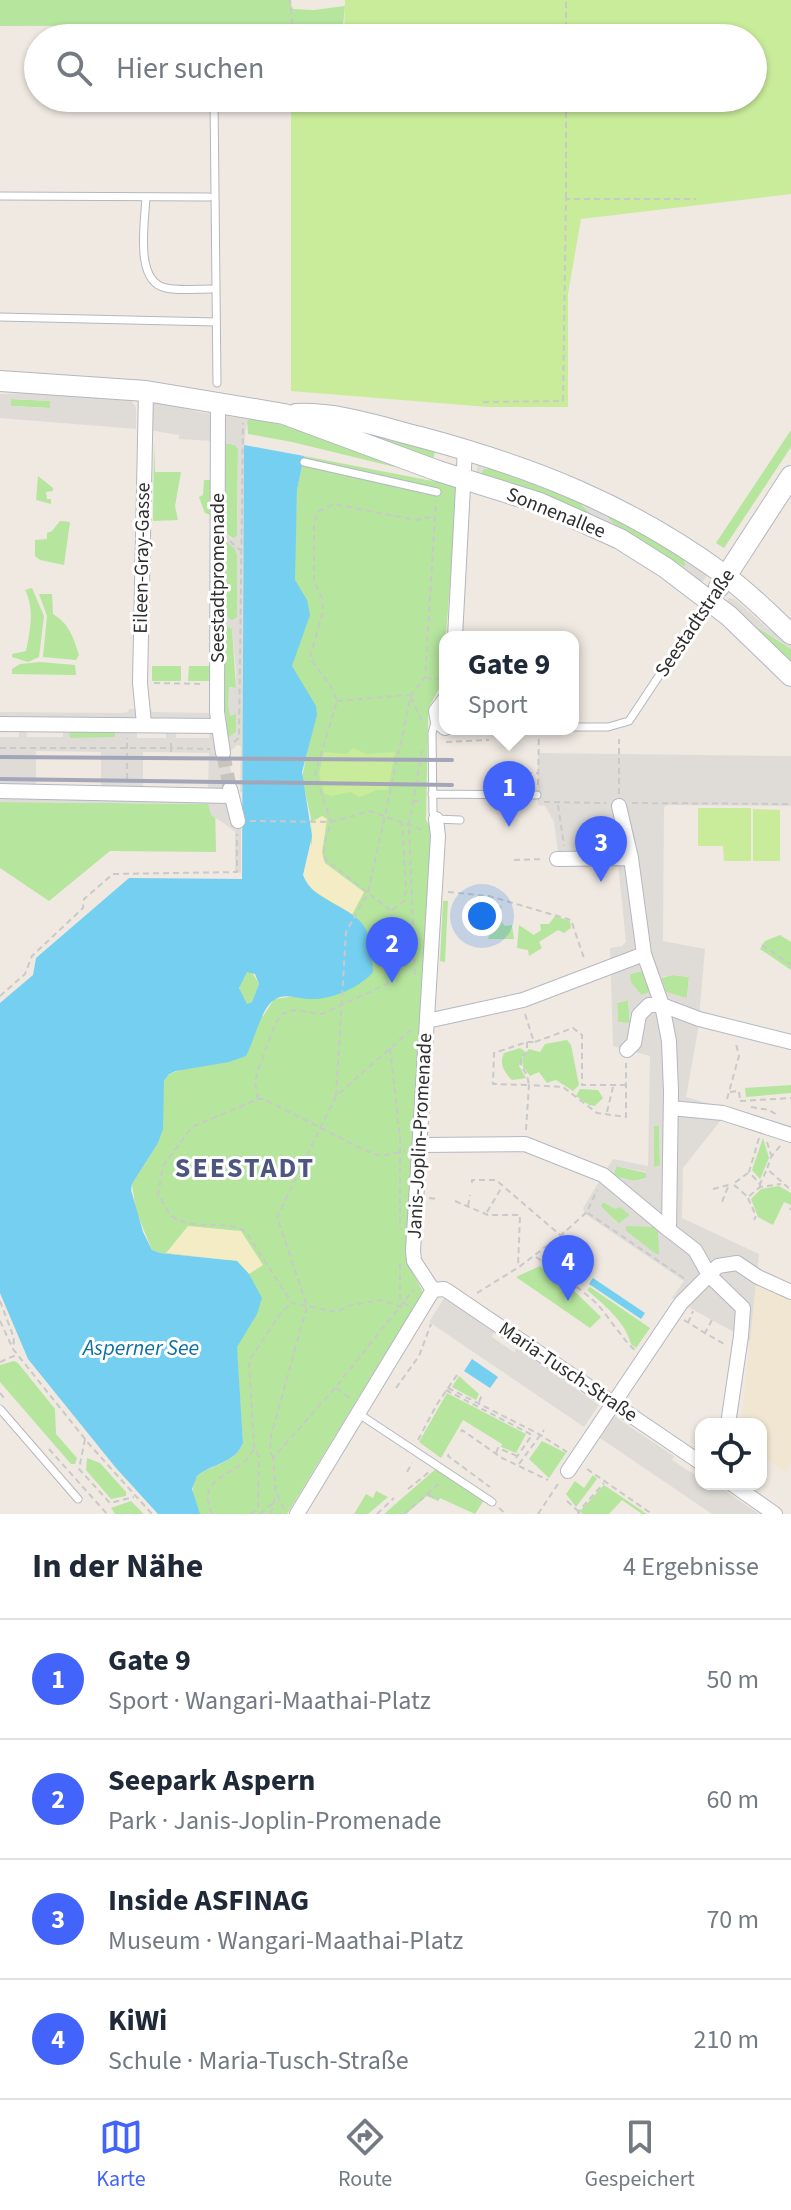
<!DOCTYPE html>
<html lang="de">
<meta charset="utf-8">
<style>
:root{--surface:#fff;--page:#f6f6f7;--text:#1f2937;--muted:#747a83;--line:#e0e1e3;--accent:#4264fb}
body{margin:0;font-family:"Source Sans 3",sans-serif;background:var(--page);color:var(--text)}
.controls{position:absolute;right:24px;bottom:24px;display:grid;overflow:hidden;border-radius:16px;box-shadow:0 2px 6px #0004}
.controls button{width:72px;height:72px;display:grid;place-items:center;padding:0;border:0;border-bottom:2px solid var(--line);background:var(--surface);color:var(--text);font:40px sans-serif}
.you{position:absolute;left:482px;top:916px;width:28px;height:28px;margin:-20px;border:6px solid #fff;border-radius:50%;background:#1a73e8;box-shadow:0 0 0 12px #1a73e833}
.badge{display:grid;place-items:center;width:52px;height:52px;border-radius:50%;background:var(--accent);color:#fff;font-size:26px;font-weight:700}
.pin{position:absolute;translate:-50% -66px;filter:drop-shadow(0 2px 4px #0008)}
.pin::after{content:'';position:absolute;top:42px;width:28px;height:24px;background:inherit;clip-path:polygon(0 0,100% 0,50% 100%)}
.popup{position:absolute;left:439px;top:631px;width:140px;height:104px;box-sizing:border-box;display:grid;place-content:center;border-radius:16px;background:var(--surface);filter:drop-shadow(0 2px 6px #0005);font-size:26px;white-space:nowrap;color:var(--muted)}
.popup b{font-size:30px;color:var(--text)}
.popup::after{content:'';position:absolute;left:50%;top:100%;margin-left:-16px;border:16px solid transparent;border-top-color:var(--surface)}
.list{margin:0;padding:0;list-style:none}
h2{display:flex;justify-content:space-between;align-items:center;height:104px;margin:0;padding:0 32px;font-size:34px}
h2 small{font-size:26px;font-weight:400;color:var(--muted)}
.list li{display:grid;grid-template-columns:52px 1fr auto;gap:24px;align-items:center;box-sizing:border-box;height:120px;padding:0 32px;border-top:2px solid var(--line)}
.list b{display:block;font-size:30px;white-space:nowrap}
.list p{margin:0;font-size:26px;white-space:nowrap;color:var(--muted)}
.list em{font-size:26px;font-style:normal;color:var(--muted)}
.icon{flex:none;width:44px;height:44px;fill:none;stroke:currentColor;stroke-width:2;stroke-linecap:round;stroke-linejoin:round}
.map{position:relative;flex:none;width:791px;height:1514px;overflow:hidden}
.search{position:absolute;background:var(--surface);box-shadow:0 2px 6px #0004;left:24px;right:24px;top:24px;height:88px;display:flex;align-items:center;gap:20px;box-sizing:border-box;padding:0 28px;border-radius:44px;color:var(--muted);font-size:30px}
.sheet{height:584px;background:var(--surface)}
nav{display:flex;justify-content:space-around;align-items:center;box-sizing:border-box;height:112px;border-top:2px solid var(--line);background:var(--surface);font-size:22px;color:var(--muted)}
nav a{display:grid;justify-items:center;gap:4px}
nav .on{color:var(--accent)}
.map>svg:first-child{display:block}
</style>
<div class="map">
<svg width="791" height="1514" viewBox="0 0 791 1514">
<rect width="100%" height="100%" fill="#efe9e1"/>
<path fill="#f0e6d1" d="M756,1283L791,1299V1464L786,1473L761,1456V1424H741Z"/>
<path fill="#b6e59e" d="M0,0H289L293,9L314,10L345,6L343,25L0,26Z
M11,399L51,401L50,408L11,406Z
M249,419L290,426L400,464L395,467L292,442L248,434L247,421Z
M335,423L436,447L432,464Z
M791,430V447L724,548L716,543Z
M154,440L155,472H181L175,506L178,520L153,521Z
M225,443L235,445L238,449L237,536L234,539L224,532Z
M304,456L458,486L442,683L429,707L428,718L426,820L433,832L407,1262L423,1292L287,1514H192C194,1500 190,1488 197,1476C213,1464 234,1464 243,1443L237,1353L226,1259L160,1253L152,1250L136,1211L132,1184L158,1143L164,1081L169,1074L181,1070L264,1015L274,999L345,990L364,981L311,889V818L302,778L307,753L290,679L297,490Z
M489,468L577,500L600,523L481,474L483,469Z
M38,476L53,488V491L46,492L47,499H51V504L36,500Z
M204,480H213V516L205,513L199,497L203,495Z
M591,500L682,557L686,564L684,567L614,524Z
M60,521L70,522L64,565L40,560L35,556V540L47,539V533L52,531Z
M226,541L236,549L237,555V617L232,621L224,614Z
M32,588L44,616L39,657L28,662L12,657V654L26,651C30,631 35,609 25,590Z
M39,594H52L53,614C69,624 73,636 79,655L76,660L43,657L47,616Z
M224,623L232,629L236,688L229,687L236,713V732L228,738L222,686Z
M757,627L791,649V667L754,630Z
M40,662L75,665L76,675L12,674V669L20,664Z
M152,666H181V681H152Z
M189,666H211V681H188Z
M69,726H115V738H69Z
M0,802L215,804L216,852L110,851L49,901L0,868Z
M443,901H448L445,962L440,961Z
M498,905L502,906L499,918L505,926L512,925L514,939H488Z
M555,916L570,921L571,928L564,933L558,930L539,942L542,948L529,956L528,950L517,948L519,925L534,935L541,930L540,924H549Z
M780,935L791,942V970L760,949L765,941Z
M247,964L259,984L252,1002L247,1005L240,994L238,976Z
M641,971L650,985L649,993L641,995L630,982V974Z
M673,975L689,977L687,999L666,992L661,978Z
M628,1000L630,1024L618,1022L617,1003Z
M567,1040L571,1045L579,1085L573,1091L556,1080L547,1083L539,1072L530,1076L523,1067L522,1059L529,1049L540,1052L545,1044Z
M520,1048L525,1051L519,1066L526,1078L512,1080C504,1072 499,1064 504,1053Z
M791,1085V1093L746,1097L745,1088Z
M580,1089L598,1090L603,1098L595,1106L589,1105L576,1096Z
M659,1125L660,1166L653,1168L654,1126Z
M763,1138L769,1158L760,1179L752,1170Z
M616,1166L646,1173V1178L634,1181L613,1176Z
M779,1186L791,1193V1205L784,1202L773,1225L758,1217L751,1199L761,1189Z
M603,1202L615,1208L620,1206L630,1215L619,1224L600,1206Z
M626,1225L658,1227L660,1254L656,1255L626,1231Z
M540,1266L569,1286L601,1317L590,1328L516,1277Z
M590,1287L650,1328L636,1348L631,1344C625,1321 603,1304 587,1290Z
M14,1361L18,1363L55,1409L56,1434L77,1458L75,1464H71L0,1382V1365Z
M459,1376L479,1394L476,1400L452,1387Z
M447,1393L526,1434L516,1453L501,1447L502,1444L463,1420L441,1458L419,1442Z
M542,1441L566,1453L549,1478L529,1459Z
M87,1458L100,1463L126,1492V1496L111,1499L86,1470Z
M438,1467L484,1500L475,1514L440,1498L438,1501L427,1496L406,1514H384Z
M593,1475L597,1479L576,1507L566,1494L575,1481L584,1488Z
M604,1485L647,1514H642L622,1500L609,1514H582L580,1511Z
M376,1491L388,1497L368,1514H354L366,1494L373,1498Z
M131,1501L144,1514H115L111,1508Z"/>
<path fill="#f3ecc5" d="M322,816L327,819L322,853L325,863L364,892L352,915L311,889L303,875L312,842L311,822Z
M188,1226L241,1231L263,1265L249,1274L237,1261L166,1253Z"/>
<path fill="#c9ec9a" d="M345,0H791V194L581,219L568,294V407H488L291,391V109L343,110L344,98H753V38H344Z
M353,748L367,754L395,752L388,790H377L360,797L350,792L331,796L324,793L319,774L324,752L347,754Z
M698,808H751V861H724L723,846H698Z
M753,809L780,810V861H753Z"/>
<path fill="#dfdcd8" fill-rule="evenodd" d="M63,392L129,398L136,407V429L0,418V394ZM11,399L50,401V408L11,406Z
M161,402L199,412L249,419L247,421L244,446L243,792H240L241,746L237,745L228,754L241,826V873L235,872V831L211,815L208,804L0,802V737H19V726L0,725V712L122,713L128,712L129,709H151L152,712L212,713L214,441L179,439V435L148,430L151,403ZM225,443L235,445L238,449L237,536L232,539L224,532ZM226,541L235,549L237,555V617L233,621L225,616L224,612ZM225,623L232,629L236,670V688L229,687L228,705L230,716L236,714V732L228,738L223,720L227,718L223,704L225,687L222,685L223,624ZM26,726H63V737H27ZM69,726L115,727V737L70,738ZM166,726V738H137V727ZM177,727L209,728V738H176ZM36,751L101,752V787L36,786ZM143,752L209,753L208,788H143Z
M478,464L591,500L614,524L684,567L686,563L682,557L707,575L703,581L699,582L600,523L577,500L489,468L482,469L481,474L487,476L486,479L476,474Z
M729,598L735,599L768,629L784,636L791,643V649L758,627L754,630L725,602Z
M538,753L791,756V806L668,805L664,807L663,941L705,949L698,1030L686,1097L721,1107L723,1113L721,1120L683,1168L682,1218L759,1254L750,1341L672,1298L684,1281L585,1214L583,1208L613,1159L648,1166L650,1056L613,1046L610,948L622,946L626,942L618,864L599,866V863L558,853L554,822L545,806L538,805ZM641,971L649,985L648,993L641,995L631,982L630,974ZM673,975L689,977L687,998L666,992L661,977ZM628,1000L630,1023L618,1022L617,1003ZM659,1125L660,1165L654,1167V1126ZM616,1166L646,1172V1178L634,1181L614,1176ZM603,1202L615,1209L620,1207L630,1215L618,1224L601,1206ZM626,1226L658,1227L659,1254H656L626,1231Z
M444,1298L494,1332L492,1337L514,1352L517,1348L599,1405L584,1427L429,1322Z
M614,1416L674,1456L672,1460L695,1475L697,1472L701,1475V1484H715L759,1514H712L600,1438Z"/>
<path fill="#75cff0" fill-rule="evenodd" d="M244,445L304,456L297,490L295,580L307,600L310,615L292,666L316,706L317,715L302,772L312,836L303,875C313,904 358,905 368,934C372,944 372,961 373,972C361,987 331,1000 311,999C299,999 284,992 274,1000C261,1008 254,1042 246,1056L229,1062L176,1071L169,1074L164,1081L163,1129L158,1143L132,1184L131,1190L143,1232L152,1250L160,1253L237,1261L249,1274L262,1298L257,1314L237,1347L243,1443C234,1464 213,1463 197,1476L192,1489L200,1514H158L116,1468L28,1359L0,1293V1003L33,975L36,958L129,878L242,879ZM247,972L255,974L259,984L252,1002L247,1004L239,988Z
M593,1278L645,1313L641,1319L589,1284Z
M472,1359L498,1377L490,1388L464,1371Z"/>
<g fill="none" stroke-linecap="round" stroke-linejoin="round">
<path stroke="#c8c4bd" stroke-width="14" stroke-dasharray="14 7" stroke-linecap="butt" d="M223,753L230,789"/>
<defs>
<path id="lane" d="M214,98L217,383
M0,196L209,197
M146,197C145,222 134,282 166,288C180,291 197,289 211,289
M0,317L216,322
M304,462L437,492
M436,719L432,733L433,813L436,819L460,820
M573,727H608L629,721L708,602
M432,794L537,795
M0,1409L78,1499
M359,1414L492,1502"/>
<path id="street" d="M218,403L217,712L223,753
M455,637L465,449
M445,699L436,711L438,722L445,728
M0,724L219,726
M144,724L140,683L146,391
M230,789L238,821
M0,791L231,796
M619,806L631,858L644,954L662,1005L669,1041L671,1092L669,1230L695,1250L709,1275L743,1308L741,1336L728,1424
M557,859L631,858
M427,1021L523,1000L644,954
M627,1050L634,1043L639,1015L649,1005H662L699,1019L791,1042
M671,1108L723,1113L791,1135
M420,1145L525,1144L603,1175L669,1230
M433,1290L414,1261L413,1251L438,836L436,819
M433,1290L444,1289L449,1292L701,1463
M568,1471L681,1303L718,1266L737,1263L758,1277L791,1292
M732,1484L775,1514
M297,1514L433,1290"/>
<path id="secondary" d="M0,381L146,391L284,414L438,471L540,503L620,539L666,568L729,616L791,676
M296,414C338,412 380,427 420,437C532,467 629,505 723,574C747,591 769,614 791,634
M719,587L791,476"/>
</defs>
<use href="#lane" stroke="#b4b7c1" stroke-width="9"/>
<use href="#street" stroke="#b4b7c1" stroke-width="16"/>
<use href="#secondary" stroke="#b4b7c1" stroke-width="22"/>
<path stroke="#c9c9c9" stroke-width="2" stroke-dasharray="6 4" stroke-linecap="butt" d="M277,38L292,23L290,0
M566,38V0
M566,198V98
M483,402L563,401L566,199H696
M230,541L240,550
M426,678L442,680
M154,683L204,684
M411,697L423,724
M337,701L409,695
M486,729L487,740
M234,742L239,738L243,423
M446,742L489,740
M0,748H171V740
M171,752V748L210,749
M526,773H537
M127,779V738
M538,785L539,729
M619,794V739
M413,801H422
M544,802L606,803
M632,803L791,804
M558,805L564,846
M250,821L331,822L370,811L423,830
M514,860L544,859
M448,892L489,896L571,920L585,961
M392,910L404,901L406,890L402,823
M762,945L791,965
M415,975L409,825L422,750
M0,996L25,974L32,956L83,908L84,899L113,874L237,872V834
M525,1014L534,1042H527L494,1053L493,1084L529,1085L527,1075L521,1066V1057L527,1052V1042
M535,1042L573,1028L582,1035V1085H625
M390,1048L400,1138V1229
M730,1092L739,1091L740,1099
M336,1096L346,932L368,893L411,695L425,677L436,501
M258,1099L255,1082L258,1070L275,1024L282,1014L293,1010L322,1014L387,984L393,978L395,959L391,911L325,859L324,846L331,822L315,774L337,701L332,688L310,658L323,611L322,598L314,582V522L319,511L334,504L416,520L435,516
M727,1099L739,1056L736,1044
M740,1101L791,1098
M751,1107L769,1110L779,1116
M607,1112L613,1087
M526,1130L529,1085L563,1087L597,1113L626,1117V1063
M759,1138L749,1172L760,1184L767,1169
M767,1142L771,1155
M780,1146L771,1157L767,1169L791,1190
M748,1173L733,1184L748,1197L760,1187
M472,1183V1180H496L560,1235
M760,1184V1187L781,1184
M713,1189L732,1184
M429,1198L436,1199
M748,1198L756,1216L754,1220
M455,1201L488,1215H520L518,1266
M722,1202L728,1187
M468,1206L470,1195
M790,1210L791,1208
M487,1212L502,1187
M588,1213L685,1279
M536,1257C557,1272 579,1287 598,1305C608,1316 626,1344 635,1350
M400,1264V1299L408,1306
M477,1293L519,1267L560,1236L587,1212L597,1190
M0,1301L14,1338L13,1349L89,1444L152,1514
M402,1307L380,1300L348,1306L337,1312L292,1303L246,1232C225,1218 192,1232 172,1216C166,1210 163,1201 158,1195L163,1166L192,1127L258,1099H264L362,1149L380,1156L405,1151
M684,1320L705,1333L704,1335
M712,1320L705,1333L724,1344
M0,1321L13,1349
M688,1323L693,1311
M0,1362L16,1355
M336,1388L350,1398
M396,1388L419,1356L431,1324
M448,1388L537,1433L567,1452
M446,1390L532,1435L516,1458
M0,1393L5,1399
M479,1402L482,1395
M461,1432L462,1430L502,1458L548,1480
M85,1439L79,1469L110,1503L134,1497
M418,1440L437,1404L457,1375
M49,1449L107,1514
M496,1453L498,1448L517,1456
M449,1454L448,1456L490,1487
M273,1458L270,1450L271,1436L307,1306L277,1217L336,1096L412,1029
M519,1464L544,1430
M587,1469L652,1514
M407,1472L412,1463
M408,1489L429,1472
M428,1495L439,1499
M567,1501L578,1511
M499,1508L506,1514
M284,1509L276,1492L273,1458L335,1388L414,1289
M212,1514C193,1473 242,1478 254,1448
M251,1514L258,1508L259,1457L254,1447L249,1361L282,1311L291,1304
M260,1514L273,1503
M271,1514L276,1493
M377,1514L394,1498
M404,1514L442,1481
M538,1514L560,1481
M580,1514L578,1512L604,1483"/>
<use href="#lane" stroke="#fff" stroke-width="7"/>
<use href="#street" stroke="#fff" stroke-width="14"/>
<use href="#secondary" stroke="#fff" stroke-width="20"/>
<path stroke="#a3a6b8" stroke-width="4" d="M0,757L452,760
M0,779L452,785"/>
</g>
<g text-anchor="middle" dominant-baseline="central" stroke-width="6" stroke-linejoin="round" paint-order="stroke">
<g font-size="20" fill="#2e2e2e" stroke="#fff">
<text transform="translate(556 513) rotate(22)">Sonnenallee</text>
<text transform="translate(142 558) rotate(-89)">Eileen-Gray-Gasse</text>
<text transform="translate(218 578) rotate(-90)">Seestadtpromenade</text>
<text transform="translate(695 623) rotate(-56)">Seestadtstraße</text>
<text transform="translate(420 1136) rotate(-87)">Janis-Joplin-Promenade</text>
<text transform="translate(568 1372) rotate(34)">Maria-Tusch-Straße</text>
</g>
<g font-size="22" font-style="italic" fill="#0d6fa3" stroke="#fff">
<text x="141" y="1348">Asperner See</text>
</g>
<g font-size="28" font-weight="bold" letter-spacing="2" fill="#4d5680" stroke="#fff">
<text x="245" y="1168">SEESTADT</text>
</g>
</g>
</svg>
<div class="controls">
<button><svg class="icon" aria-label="locate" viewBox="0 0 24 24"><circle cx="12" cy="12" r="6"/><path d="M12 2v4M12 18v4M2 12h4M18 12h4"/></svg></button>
</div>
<div class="you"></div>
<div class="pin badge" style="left:509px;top:827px">1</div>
<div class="popup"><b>Gate 9</b>Sport</div>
<div class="pin badge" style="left:392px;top:983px">2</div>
<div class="pin badge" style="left:601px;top:882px">3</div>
<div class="pin badge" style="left:568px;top:1301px">4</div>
<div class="search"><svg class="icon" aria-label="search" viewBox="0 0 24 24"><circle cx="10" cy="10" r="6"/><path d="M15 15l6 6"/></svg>Hier suchen</div>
</div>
<section class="sheet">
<h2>In der Nähe<small>4 Ergebnisse</small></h2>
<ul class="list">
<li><span class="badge">1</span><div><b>Gate 9</b><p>Sport · Wangari-Maathai-Platz</p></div><em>50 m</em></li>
<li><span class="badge">2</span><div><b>Seepark Aspern</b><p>Park · Janis-Joplin-Promenade</p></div><em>60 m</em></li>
<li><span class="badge">3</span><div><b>Inside ASFINAG</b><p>Museum · Wangari-Maathai-Platz</p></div><em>70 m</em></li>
<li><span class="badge">4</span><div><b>KiWi</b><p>Schule · Maria-Tusch-Straße</p></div><em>210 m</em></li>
</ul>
</section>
<nav>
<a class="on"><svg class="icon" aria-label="map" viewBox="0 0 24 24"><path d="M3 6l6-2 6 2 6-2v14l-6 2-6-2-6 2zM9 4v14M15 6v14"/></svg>Karte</a>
<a><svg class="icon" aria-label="directions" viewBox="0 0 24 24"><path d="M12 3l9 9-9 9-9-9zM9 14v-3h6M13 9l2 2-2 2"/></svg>Route</a>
<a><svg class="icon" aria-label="saved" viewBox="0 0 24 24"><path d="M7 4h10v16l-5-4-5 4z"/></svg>Gespeichert</a>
</nav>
